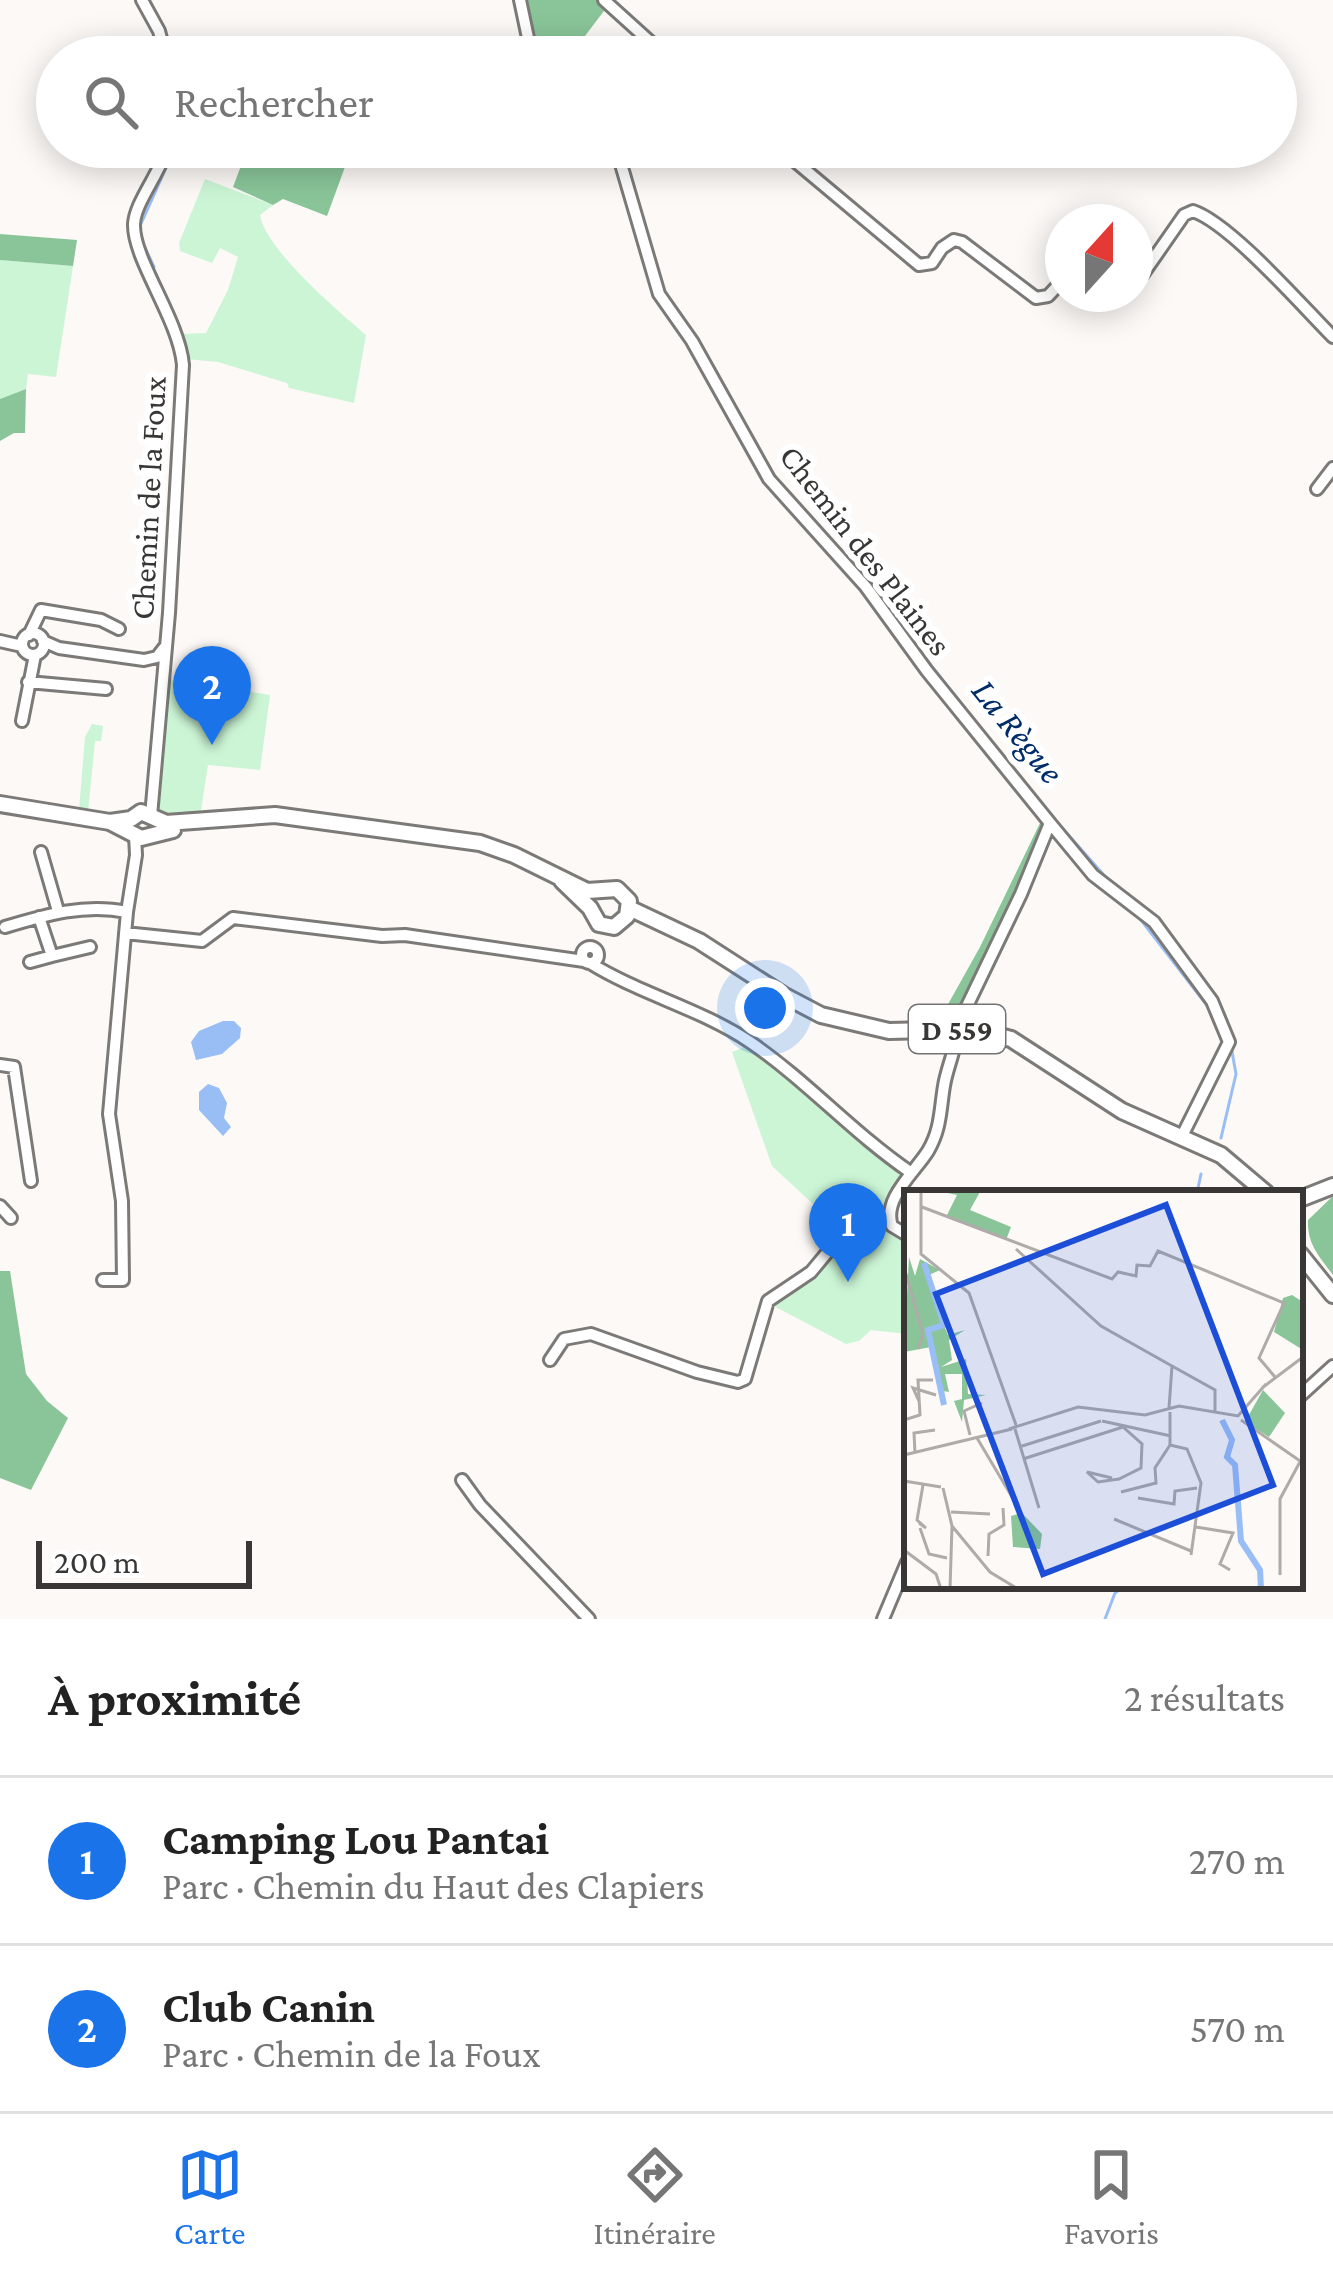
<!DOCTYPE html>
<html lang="fr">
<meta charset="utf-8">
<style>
:root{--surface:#fff;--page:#f6f6f6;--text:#222;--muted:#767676;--line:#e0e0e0;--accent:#1a73e8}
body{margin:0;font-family:"Crimson Pro",serif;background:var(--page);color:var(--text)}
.compass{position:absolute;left:1045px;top:204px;width:108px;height:108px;border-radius:50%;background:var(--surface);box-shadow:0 6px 30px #0003;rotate:21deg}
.scale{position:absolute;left:36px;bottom:30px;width:216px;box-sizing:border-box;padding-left:12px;border:6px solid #383736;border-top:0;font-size:33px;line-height:42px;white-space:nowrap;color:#383736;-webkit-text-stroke:9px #fff;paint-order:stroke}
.you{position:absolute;left:765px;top:1008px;width:42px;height:42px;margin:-30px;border:9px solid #fff;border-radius:50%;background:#1a73e8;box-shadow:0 0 0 18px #1a73e833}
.badge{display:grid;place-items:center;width:78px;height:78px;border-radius:50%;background:var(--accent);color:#fff;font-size:39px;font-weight:700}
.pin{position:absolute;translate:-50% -99px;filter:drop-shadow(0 3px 6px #0008)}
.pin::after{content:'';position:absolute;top:63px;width:42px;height:36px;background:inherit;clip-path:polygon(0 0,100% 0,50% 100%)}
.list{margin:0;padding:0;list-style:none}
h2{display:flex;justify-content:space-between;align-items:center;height:156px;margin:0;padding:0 48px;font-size:51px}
h2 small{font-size:39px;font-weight:400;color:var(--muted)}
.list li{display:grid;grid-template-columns:78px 1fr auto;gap:36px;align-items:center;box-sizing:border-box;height:168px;padding:0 48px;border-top:3px solid var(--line)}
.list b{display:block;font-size:45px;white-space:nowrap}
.list p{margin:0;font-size:39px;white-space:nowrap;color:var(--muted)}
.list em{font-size:39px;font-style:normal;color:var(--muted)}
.icon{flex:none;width:66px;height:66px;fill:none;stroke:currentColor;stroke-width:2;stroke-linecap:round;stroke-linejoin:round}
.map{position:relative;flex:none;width:1333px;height:1619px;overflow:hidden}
.search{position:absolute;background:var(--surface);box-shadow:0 6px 30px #0003;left:36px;right:36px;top:36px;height:132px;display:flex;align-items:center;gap:30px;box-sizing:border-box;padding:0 42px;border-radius:66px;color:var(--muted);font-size:45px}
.sheet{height:492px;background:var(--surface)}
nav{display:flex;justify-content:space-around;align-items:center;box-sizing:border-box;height:168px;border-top:3px solid var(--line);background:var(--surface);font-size:33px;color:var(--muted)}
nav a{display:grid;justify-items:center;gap:6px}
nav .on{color:var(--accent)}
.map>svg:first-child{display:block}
</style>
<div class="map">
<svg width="1333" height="1619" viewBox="0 0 1333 1619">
<rect width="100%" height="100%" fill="#fcf9f6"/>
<path fill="#cbf5d5" d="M205,179L273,205L260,215C265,249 338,311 366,335L354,403L289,388L287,383L218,362L186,359L181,334L206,333L228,290L238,257L220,248L212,263L180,251L179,243Z
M0,260L73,266L56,377L28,374L26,389L0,399Z
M167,679L270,695L260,770L208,765L200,817L166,820L155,806Z
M92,724L103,726L101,741H95L88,812L79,810L85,737Z
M747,1046L853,1136L904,1174L879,1213L854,1225L883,1222L907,1238V1334L871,1330L859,1341L846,1344L772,1305V1294L811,1270L840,1229L772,1166L732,1052Z"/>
<path fill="#8ac599" d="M523,0H599L607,7L569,57H535Z
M248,147H308L323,154L349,156L327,216L283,199L273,205L233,187Z
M0,234L77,240L73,266L0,260Z
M26,389L25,433H14L0,441V399Z
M1041,821L1051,829L960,1025L937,1024L980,947Z
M1333,1196V1275C1319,1256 1307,1244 1308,1220Z
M0,1271H10L26,1374L47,1401L68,1418L31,1490L0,1478Z"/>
<path fill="#99bef6" d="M223,1021H234L241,1028L240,1038L222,1054L196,1060L191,1042L199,1031Z
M208,1084L219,1088L227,1103L224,1118L231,1127L223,1136L199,1110V1092Z"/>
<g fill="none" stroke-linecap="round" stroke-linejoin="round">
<path stroke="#99bef6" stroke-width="3" d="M164,30L171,55
M172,151V147
M128,226L130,242
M140,226L170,159
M142,241L154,267
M156,274L169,304
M914,644L1009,764
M148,784L151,748
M1041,804L1110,882
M1138,916L1209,1008
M1221,1138L1236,1074L1231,1046
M1197,1193L1201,1174
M1105,1619L1115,1593L1125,1586"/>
<defs>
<path id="minor" d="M142,0L159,31L166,57
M520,0L532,57
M604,0L667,57
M616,147L659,294L692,341L769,479L866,587L927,671L1050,823L1021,894L956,1029
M778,147L919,265L932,263L942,248L954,240L962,242L1036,298L1048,296L1063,280
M1135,276L1143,274L1184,215L1193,211C1231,224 1302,306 1333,337
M1317,489L1333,468
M22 644a11 11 0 1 1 22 0a11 11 0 1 1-22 0Z
M29,635L41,610L101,620L119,629
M0,641L22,646
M43,641L59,648L144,660L157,657L164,648
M28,682L106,689
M22,721L35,655
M151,816L169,613L183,365C179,319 133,260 134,224C135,202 161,172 167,147
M1050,823L1093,875L1154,922L1212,1001L1229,1042L1182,1136
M41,852L58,911
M39,917L52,956L90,947
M5,927C45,915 85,903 127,912
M125,933L202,941L233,918L382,936L405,935L584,961
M582 955a8 8 0 1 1 16 0a8 8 0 1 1-16 0Z
M30,962L52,956
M590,963C640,994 701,1009 750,1042C807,1081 853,1133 910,1172
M0,1065L14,1067L31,1181
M0,1206L11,1218
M907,1235L892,1226C882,1199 915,1172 928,1151C941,1129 940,1110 944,1086C946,1073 951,1061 954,1048
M103,1280H123L122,1201L109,1114L127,912L136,855L135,835
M550,1360L564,1339L591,1334L697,1372L738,1382L745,1379L768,1301L811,1272L845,1231L872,1225L889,1214
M1300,1396L1333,1366
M462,1480L480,1505L589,1619
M883,1619L907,1562"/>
<path id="major" d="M0,804L110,822L141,838L173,830
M110,822L131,819L141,812L166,823L275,815L480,843L514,855L587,891L617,889L629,901L627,916L614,927L599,924L590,908L562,881
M629,908L699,941L783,995L821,1015L889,1031L973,1029L1011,1039L1122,1111L1221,1155L1266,1193
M1300,1199L1333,1186
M1300,1254L1333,1295"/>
</defs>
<use href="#minor" stroke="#7c7a77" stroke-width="16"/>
<use href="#major" stroke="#7c7a77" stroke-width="20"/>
<use href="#minor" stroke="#fff" stroke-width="10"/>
<use href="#major" stroke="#fff" stroke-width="14"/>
</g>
<g text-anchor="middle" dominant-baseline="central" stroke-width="12" stroke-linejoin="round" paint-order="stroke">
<rect fill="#fff" stroke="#747372" stroke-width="3" x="909" y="1005" width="96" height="48" rx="9"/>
<g font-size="30" font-weight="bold" fill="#383736">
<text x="957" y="1029">D 559</text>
</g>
<g font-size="33" fill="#383736" stroke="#fff">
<text transform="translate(148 498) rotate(-87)">Chemin de la Foux</text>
<text transform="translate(866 550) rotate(52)">Chemin des Plaines</text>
</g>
<g font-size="36" font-style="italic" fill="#002c6a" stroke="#fff">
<text transform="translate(1018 731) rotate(51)">La Règue</text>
</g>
</g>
<g transform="translate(904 1190)">
<rect width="399" height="399" fill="#fcf9f6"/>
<path d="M29,0H77L66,20L107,37L102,50L42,27L53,5ZM5,67L11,86L16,69L36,80L25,85L31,115L44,145L61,140L45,150L48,170L37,177L62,169L64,204L82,205L60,210L58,232L50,211L58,209V184H41L45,202L39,201L27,157L0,162ZM388,105L399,112V160L370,142L379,108ZM359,200L381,223L365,247L341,232ZM118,323L138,344L136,359L109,357L107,326Z" fill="#8ac599"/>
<path fill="none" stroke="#99bef6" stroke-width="6" d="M20,73L40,135L24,140L40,215M318,230L328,250L323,267L331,275L337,351L356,380L357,399"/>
<path fill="none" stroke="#aeaba9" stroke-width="3" d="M17,0V64L65,103L112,235M18,17L208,89L214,82L232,86L233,75L246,76L254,61L380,113L355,168L371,187M112,59L197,136L268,176L265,218M0,77L19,144L14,159M268,176L311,200V222M358,198L399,167M15,211L9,198L32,205M0,230L16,225L14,190H29M337,230L399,273M198,231L267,246M105,239L174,217L241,225L275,216L334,226L362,194M111,239L135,318M66,245L60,221L78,213M73,248L111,312M266,255L283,259L297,293L287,365M115,257L197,231M11,263L10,243L31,240M0,265L108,239M119,269L219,237L238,254L237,278L215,289L194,292L183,282L208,288M0,291L37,297M39,298L48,336L46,399M217,302L252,293L251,278L266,255V222M234,308L270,314L271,301L293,298M47,322L86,324M210,329L287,361M15,333L22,338L13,330L19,295M48,336L86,382L114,399M292,337L329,343L316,374L326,380M16,338L25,364L43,368M0,360L32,384L37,399M84,366L85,344L100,335L99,318M376,385V309L397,270"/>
<path fill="#1d4ed8" fill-opacity="0.15" stroke="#1d4ed8" stroke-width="6" d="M262,15L369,295L139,384L32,104Z"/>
<rect width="399" height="399" fill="none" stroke="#383736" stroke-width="6"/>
</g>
</svg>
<svg class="compass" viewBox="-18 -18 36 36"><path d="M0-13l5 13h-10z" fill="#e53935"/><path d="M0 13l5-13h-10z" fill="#767676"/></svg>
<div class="scale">200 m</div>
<div class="you"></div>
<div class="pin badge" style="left:848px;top:1282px">1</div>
<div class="pin badge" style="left:212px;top:745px">2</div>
<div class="search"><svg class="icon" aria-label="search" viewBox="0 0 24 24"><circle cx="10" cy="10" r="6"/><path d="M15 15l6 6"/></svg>Rechercher</div>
</div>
<section class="sheet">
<h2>À proximité<small>2 résultats</small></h2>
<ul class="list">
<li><span class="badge">1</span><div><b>Camping Lou Pantai</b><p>Parc · Chemin du Haut des Clapiers</p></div><em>270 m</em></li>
<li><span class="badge">2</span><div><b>Club Canin</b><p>Parc · Chemin de la Foux</p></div><em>570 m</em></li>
</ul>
</section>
<nav>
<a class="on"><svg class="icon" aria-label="map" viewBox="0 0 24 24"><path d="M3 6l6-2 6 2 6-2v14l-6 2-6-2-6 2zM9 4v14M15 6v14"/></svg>Carte</a>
<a><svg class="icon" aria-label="directions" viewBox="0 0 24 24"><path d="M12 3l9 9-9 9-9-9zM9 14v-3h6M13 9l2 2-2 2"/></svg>Itinéraire</a>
<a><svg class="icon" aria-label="saved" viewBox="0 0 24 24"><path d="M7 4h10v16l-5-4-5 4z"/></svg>Favoris</a>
</nav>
